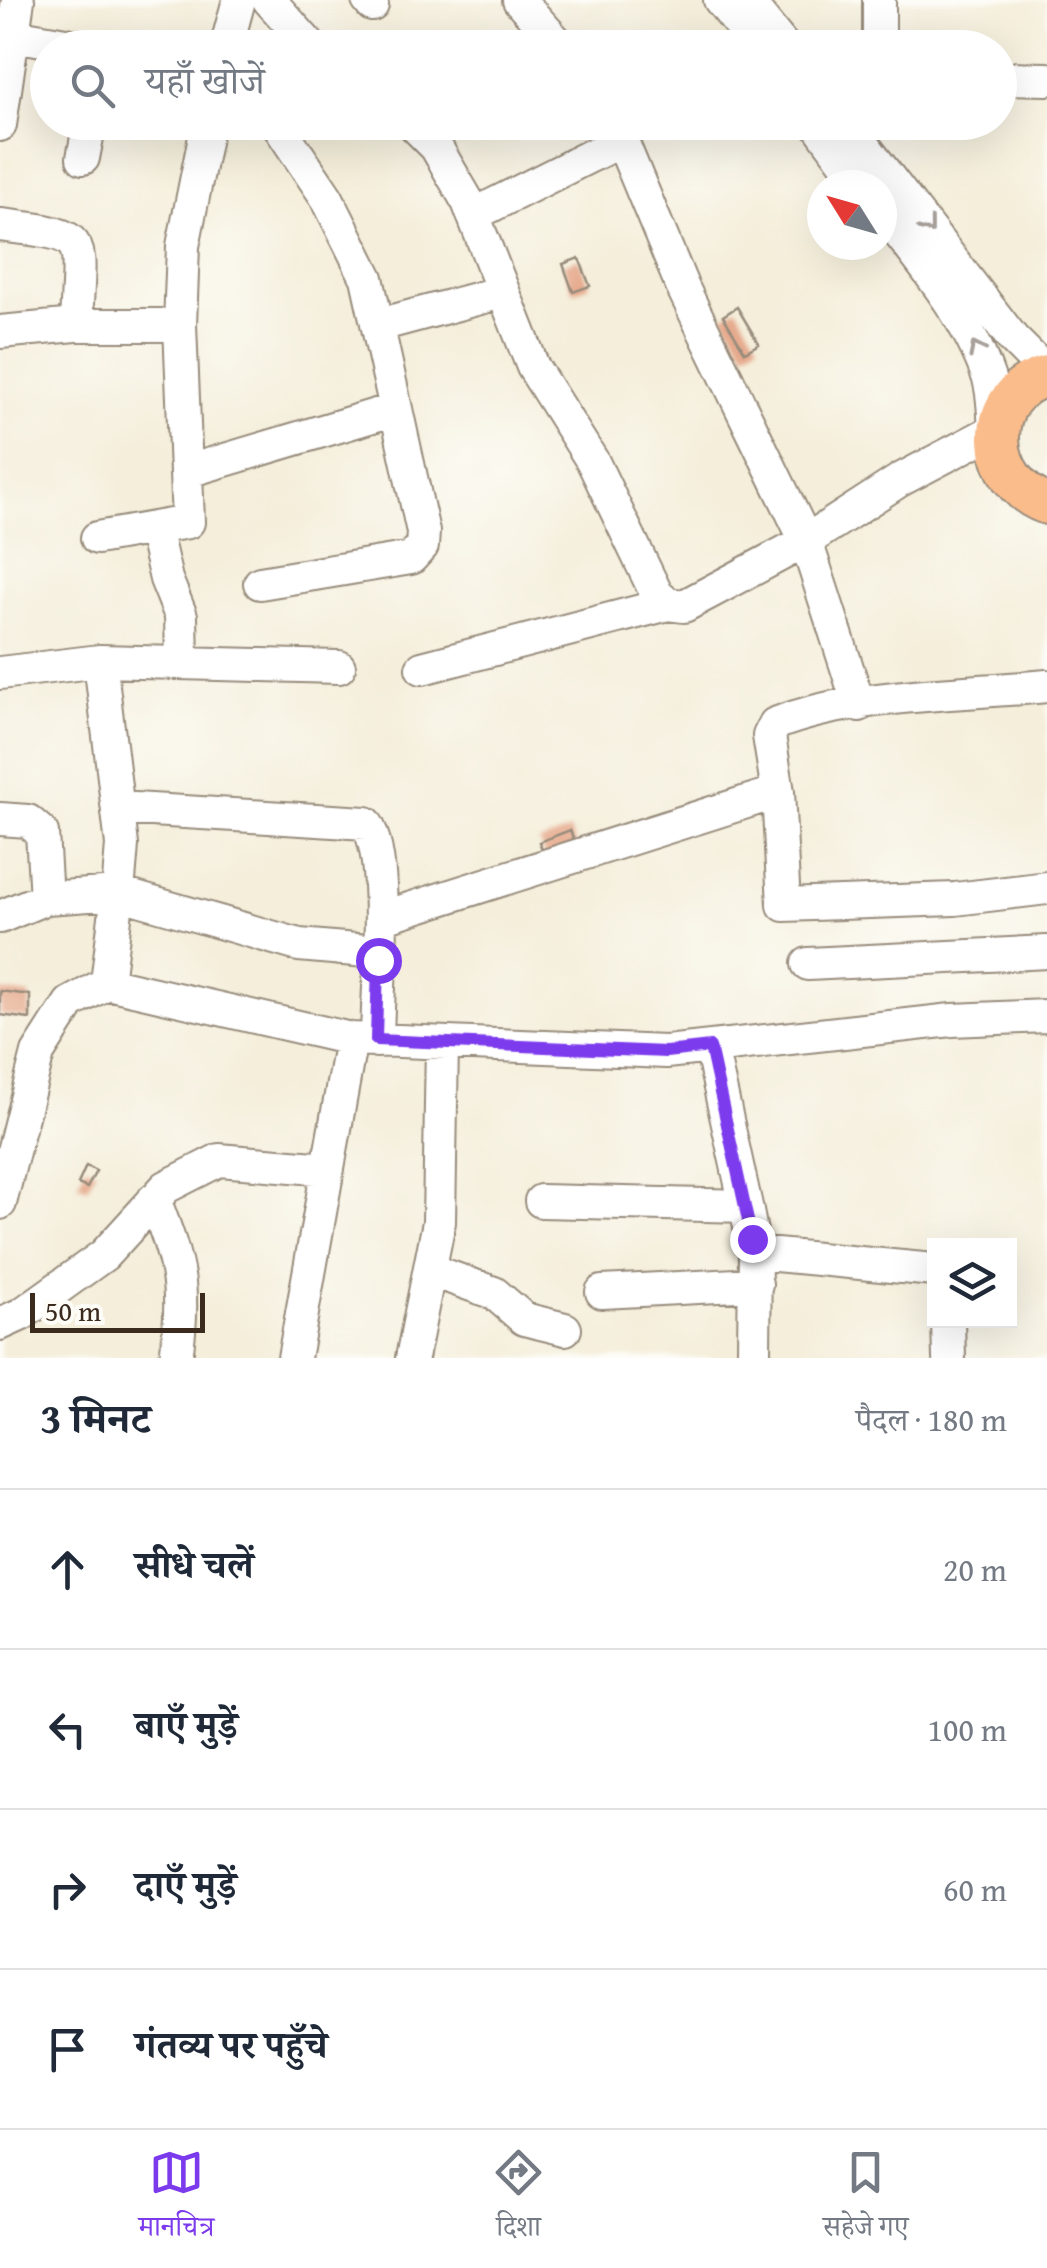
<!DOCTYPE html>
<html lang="hi">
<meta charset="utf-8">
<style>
:root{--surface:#fff;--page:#f6f6f7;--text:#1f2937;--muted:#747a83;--line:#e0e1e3;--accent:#7c3aed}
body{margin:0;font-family:"Gentium Book Plus","Noto Serif Devanagari",serif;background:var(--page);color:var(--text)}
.controls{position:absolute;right:30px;bottom:30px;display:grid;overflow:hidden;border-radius:0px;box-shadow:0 10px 40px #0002}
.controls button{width:90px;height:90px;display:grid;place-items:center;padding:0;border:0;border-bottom:2px solid var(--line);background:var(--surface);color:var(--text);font:50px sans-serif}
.compass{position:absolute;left:807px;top:170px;width:90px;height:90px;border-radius:50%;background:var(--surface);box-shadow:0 10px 40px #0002;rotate:307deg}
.scale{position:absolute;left:30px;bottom:25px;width:175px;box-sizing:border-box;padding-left:10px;border:5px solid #3b2a1e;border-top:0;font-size:28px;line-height:35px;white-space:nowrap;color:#3b2a1e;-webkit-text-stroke:8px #fdfcf7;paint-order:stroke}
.stop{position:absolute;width:30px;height:30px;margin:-22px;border:8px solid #7c3aed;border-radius:50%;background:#fff}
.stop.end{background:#7c3aed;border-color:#fff;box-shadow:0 2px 10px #0008}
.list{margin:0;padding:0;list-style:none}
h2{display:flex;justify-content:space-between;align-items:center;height:130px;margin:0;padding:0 40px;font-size:42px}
h2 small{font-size:32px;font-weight:400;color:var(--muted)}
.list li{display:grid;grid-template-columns:65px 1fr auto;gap:30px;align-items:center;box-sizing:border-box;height:160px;padding:0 40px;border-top:2px solid var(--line)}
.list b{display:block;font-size:38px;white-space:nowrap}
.list em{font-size:32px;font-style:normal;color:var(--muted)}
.icon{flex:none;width:55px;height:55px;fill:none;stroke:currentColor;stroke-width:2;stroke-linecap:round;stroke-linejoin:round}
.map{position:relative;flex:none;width:1047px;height:1358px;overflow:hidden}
.search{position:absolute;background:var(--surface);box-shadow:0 10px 40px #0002;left:30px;right:30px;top:30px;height:110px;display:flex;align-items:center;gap:25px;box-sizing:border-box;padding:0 35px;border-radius:55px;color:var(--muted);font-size:38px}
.sheet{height:770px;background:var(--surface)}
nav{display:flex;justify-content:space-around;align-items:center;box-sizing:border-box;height:140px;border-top:2px solid var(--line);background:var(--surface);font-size:28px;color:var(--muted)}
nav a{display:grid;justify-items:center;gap:5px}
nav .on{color:var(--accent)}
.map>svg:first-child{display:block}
</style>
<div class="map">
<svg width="1047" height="1358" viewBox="0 0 1047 1358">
<rect width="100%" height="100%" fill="#fdfcf7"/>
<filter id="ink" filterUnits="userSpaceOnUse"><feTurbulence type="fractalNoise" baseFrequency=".01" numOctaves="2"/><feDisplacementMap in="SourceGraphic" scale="20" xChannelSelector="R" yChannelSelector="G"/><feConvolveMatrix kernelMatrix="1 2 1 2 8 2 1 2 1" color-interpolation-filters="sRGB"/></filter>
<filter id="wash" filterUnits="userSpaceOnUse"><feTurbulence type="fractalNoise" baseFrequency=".0048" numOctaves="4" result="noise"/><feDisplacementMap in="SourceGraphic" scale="40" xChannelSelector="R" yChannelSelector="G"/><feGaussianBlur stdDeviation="2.25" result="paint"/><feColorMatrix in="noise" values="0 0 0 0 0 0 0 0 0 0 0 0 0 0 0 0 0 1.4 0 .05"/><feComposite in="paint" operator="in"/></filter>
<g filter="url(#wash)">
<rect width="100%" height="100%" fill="#f4eeda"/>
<g id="blocks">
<path fill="#e6ab8e" d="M579,258L590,286L573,292L563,264Z
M737,307L759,344L745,352L723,316Z
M570,830L578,850L547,862L539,842Z
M0,991L30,995V1019L0,1015Z
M86,1166L96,1171L87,1188L78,1184Z"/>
</g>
</g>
<g filter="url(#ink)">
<use href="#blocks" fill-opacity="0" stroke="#988c7c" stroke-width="2.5"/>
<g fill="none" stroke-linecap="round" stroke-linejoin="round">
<defs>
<path id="minor" d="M269,0L312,48
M368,0L372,5
M519,0L562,48
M720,0L752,40
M746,0L785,48
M879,0V48
M13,35L89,48
M226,48L239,0
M1000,78L1047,79
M411,122L436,147L468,202L533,367L593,462L657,595L668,604L684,606L806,541L682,286L614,122
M816,122L862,185
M846,122L1013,339L1047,373
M0,125L18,0
M83,158L90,122
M882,211C921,262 967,315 988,376C995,395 993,419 996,439
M473,215L622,140
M0,225C94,236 79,235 76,325
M379,325L502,292
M0,332L76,325H180
M188,471L396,409L367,278L327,198L276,122
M154,528L166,579L181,616L182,661
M97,538L188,522L180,325L183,246L208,122
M260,583L411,558L422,546L423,532L396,409
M100,661L339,667
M422,668L668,604
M0,673L100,661L122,845L118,893L299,945L378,952
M859,705L806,541L900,480L995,430
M778,792L784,905L955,899L1047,888
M118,808L366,823C391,859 377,992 377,1041
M0,819L28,821L42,833L46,898
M0,917L46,898L118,893L107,983
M381,918L778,792L769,736L775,724C853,693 963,694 1047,686
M808,964L1047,952
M154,1199C179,1264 186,1288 176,1358
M541,1201L746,1206L711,1047
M0,1203L38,1053L70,1003L107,983L351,1039L666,1052L952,1020L1047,1016
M746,1206L755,1253L754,1352
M755,1253L934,1270
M430,1270L494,1293L524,1319L565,1329
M602,1292L756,1284
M948,1320L949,1358
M0,1324L22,1314L104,1255L166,1187L219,1160L328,1169
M294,1358L351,1039
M412,1358L439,1222L442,1043"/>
<path id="major" d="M1047,376C980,394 986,483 1047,504"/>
</defs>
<use href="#minor" stroke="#988c7c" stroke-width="36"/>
<use href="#major" stroke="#988c7c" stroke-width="44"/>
<use href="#minor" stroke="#fff" stroke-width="32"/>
<use href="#major" stroke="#fabc8b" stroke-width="40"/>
</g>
<defs><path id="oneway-chevron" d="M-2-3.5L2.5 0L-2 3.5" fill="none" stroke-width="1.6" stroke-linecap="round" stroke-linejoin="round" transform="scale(2.5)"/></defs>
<g stroke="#a79f9a">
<use href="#oneway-chevron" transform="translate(928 227) rotate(52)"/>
<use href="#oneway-chevron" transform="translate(976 349) rotate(-117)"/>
</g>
</g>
<g fill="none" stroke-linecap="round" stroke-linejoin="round" filter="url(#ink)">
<path stroke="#7c3aed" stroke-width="12" d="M378,960L376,1040L666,1052L710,1047L752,1239"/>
</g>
</svg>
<div class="controls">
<button><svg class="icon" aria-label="layers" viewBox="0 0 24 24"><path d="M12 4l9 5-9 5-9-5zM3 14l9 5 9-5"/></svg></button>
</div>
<svg class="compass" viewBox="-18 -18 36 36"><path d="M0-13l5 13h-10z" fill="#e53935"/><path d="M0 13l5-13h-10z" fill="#747a83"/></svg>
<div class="scale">50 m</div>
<div class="stop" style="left:378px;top:960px"></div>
<div class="stop end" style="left:752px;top:1239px"></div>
<div class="search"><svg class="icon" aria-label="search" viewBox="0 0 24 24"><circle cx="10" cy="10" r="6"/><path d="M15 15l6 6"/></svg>यहाँ खोजें</div>
</div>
<section class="sheet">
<h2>3 मिनट<small>पैदल · 180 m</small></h2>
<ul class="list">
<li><svg class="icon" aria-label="ahead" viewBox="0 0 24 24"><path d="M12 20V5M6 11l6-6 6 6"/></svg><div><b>सीधे चलें</b></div><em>20 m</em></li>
<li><svg class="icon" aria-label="left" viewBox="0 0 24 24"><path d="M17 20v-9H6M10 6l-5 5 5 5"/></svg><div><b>बाएँ मुड़ें</b></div><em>100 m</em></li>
<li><svg class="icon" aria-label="right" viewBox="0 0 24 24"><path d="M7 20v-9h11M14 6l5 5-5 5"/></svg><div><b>दाएँ मुड़ें</b></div><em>60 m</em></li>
<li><svg class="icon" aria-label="arrive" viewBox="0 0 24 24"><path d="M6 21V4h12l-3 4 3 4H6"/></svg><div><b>गंतव्य पर पहुँचे</b></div></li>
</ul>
</section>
<nav>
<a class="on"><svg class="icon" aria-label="map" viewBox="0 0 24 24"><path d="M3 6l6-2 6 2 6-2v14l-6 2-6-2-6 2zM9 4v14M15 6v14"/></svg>मानचित्र</a>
<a><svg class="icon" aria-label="directions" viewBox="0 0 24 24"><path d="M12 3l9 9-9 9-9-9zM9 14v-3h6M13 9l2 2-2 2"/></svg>दिशा</a>
<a><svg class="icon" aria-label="saved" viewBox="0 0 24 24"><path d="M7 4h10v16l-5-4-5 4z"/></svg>सहेजे गए</a>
</nav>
